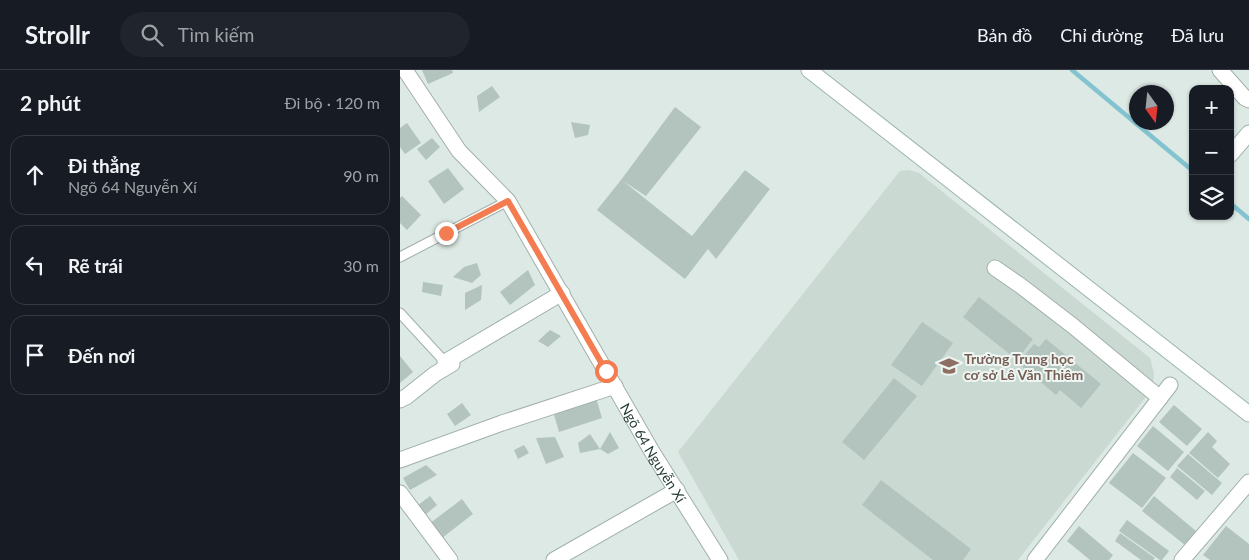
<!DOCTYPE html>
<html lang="vi">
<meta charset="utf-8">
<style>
:root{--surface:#171b24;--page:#20242c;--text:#f1f3f6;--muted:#9ea1a6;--line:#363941}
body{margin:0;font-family:Lato,sans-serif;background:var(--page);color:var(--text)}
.controls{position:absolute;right:15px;top:15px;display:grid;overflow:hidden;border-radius:10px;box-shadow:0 1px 4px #0004}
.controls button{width:45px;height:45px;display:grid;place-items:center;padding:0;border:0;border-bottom:1px solid var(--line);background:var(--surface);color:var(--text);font:25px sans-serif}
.compass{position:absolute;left:729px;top:15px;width:45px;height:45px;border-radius:50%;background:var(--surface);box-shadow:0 1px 4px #0004;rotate:165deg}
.stop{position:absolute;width:15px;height:15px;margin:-11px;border:4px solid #f37c51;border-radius:50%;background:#fff}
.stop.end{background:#f37c51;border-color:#fff;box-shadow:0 1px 5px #0008}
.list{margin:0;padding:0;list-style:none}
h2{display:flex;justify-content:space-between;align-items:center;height:65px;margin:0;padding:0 20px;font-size:21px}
h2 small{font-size:16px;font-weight:400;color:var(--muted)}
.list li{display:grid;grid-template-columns:32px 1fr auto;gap:15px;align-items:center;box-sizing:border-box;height:80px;margin:0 10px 10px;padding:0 10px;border:1px solid var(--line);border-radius:15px}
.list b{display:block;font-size:19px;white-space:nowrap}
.list p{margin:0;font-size:16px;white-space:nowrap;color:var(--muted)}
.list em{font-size:16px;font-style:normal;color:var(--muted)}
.icon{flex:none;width:28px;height:28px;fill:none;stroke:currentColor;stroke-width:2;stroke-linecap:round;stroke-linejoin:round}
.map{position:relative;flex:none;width:849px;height:490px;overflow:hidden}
header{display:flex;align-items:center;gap:30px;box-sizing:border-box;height:70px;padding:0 25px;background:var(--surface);border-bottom:1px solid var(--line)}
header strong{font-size:24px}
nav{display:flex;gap:28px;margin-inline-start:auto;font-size:18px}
.search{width:350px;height:45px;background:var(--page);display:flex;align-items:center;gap:12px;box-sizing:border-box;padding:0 18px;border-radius:28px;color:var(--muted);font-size:19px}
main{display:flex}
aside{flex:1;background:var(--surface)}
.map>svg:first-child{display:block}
</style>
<header>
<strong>Strollr</strong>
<div class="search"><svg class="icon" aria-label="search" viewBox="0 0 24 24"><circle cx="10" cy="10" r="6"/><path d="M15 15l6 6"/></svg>Tìm kiếm</div>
<nav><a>Bản đồ</a><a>Chỉ đường</a><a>Đã lưu</a></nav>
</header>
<main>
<aside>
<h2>2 phút<small>Đi bộ · 120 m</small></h2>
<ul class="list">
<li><svg class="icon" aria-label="ahead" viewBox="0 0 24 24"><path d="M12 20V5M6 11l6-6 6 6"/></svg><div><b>Đi thẳng</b><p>Ngõ 64 Nguyễn Xí</p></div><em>90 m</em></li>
<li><svg class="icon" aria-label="left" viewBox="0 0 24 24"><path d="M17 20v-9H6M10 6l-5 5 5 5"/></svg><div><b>Rẽ trái</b></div><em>30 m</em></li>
<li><svg class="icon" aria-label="arrive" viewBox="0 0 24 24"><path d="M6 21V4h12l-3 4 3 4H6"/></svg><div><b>Đến nơi</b></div></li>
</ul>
</aside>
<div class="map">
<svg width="849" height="490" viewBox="0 0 849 490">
<rect width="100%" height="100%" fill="#dde9e4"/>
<path fill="#cbd9d3" d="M509,100L519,103L750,288L754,303L753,318L618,490H339L278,382L500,101Z"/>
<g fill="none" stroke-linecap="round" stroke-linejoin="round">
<path stroke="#83c3d0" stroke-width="4.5" d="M672,0L793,101
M830,133L849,149"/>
</g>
<path fill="#b2c4bd" d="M22,0H52L53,3L28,14Z
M92,16L100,27L79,42L77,26Z
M275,37L301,57L246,126L223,111L292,166L345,100L370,119L316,189L308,179L285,209L197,140L221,110Z
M171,52L190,55L188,65L175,68Z
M7,53L21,73L5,84L0,77V58Z
M32,68L40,77L26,90L17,79Z
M48,98L64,119L44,134L28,111Z
M2,126L21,145L7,160L0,153V128Z
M77,193L81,205L72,213L53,207L64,197Z
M128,200L135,215L110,235L100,222Z
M23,212L43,215L41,226L22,222Z
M82,215L81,230L65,240V223Z
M579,227L633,269L617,290L563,247Z
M522,252L553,273L522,316L491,295Z
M150,260L161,266L148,277L138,271Z
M646,269L701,314L681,338L660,320L656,325L618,293L634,274L639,277Z
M0,286L13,302L0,313Z
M494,308L517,326L464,390L442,372Z
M196,328L202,348L159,362L153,341Z
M62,333L71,345L55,356L47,344Z
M774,335L802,359L787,376L759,352Z
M753,356L784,382L768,401L737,376Z
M210,362L219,378L208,384L200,379Z
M808,362L817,371L812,377L830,394L818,408L789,383Z
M190,364L200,379L180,383L178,373Z
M155,367L164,387L146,394L136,368Z
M124,375L129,383L118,389L114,380Z
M733,383L766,408L742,438L709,413Z
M788,384L822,413L812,425L777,396Z
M26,395L37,405L10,420L3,408Z
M777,398L805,421L797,430L770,407Z
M481,410L571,479L563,490H533L462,435Z
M30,426L37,435L25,445L17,436Z
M754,426L796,461L785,475L742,441Z
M62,429L73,444L42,468L25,457Z
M727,450L769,481L762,490H760L719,461Z
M679,456L713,485L709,490H690L667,471Z
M826,456L849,474V490H810L803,485Z
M720,463L755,488L753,490H741L715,471Z"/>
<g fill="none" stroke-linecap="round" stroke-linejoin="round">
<defs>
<path id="lane" d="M0,187L108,131
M0,243L45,292"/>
<g id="street">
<path id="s1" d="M5,0L59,81L108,131L251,380L320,490"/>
<path d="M820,0L845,28L849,30"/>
<path d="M830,85L849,63"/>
<path d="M595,198L621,216L673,256L760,328"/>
<path d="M0,330L6,327L35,304L52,294L45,292L162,223"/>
<path d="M0,390L102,353L215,316"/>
<path d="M0,423L50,490"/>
<path d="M154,490L277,420"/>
<path d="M635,490L770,315"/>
<path d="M782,490L849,412"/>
</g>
<path id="secondary" d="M409,0L849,344"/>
</defs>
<use href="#lane" stroke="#a0b0ab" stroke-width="11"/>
<use href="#street" stroke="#a0b0ab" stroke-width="17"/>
<use href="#secondary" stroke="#9cb5ac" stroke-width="17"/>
<use href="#lane" stroke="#fff" stroke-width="9"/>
<use href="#street" stroke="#fff" stroke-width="15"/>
<use href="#secondary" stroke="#fff" stroke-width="15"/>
</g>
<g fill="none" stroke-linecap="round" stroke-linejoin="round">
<path stroke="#f37c51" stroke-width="6" d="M46,163L108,131L206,301"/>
</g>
<defs>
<symbol id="school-bare" viewBox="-9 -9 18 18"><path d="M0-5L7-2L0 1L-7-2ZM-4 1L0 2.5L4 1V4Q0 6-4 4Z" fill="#8d6e63" stroke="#edf6f2" stroke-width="2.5" paint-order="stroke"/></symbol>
</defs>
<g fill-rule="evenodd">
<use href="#school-bare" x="535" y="282" width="28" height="28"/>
</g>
<g text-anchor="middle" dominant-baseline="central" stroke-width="4" stroke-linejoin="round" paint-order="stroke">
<g font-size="14" font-weight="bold" fill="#785e54" stroke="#edf6f2" text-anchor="start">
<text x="564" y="288">Trường Trung học<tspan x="564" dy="16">cơ sở Lê Văn Thiêm</tspan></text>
</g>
<g font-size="14" fill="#1f3832" stroke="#edf6f2">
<text stroke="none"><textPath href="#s1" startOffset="458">Ngõ 64 Nguyễn Xí</textPath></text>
</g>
</g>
</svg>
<div class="controls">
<button>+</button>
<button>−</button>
<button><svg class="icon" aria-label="layers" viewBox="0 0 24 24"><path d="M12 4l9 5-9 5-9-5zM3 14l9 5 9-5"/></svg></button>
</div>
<svg class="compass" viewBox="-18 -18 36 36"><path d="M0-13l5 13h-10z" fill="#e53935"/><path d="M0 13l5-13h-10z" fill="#9ea1a6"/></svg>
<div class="stop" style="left:206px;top:301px"></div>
<div class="stop end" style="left:46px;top:163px"></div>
</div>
</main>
